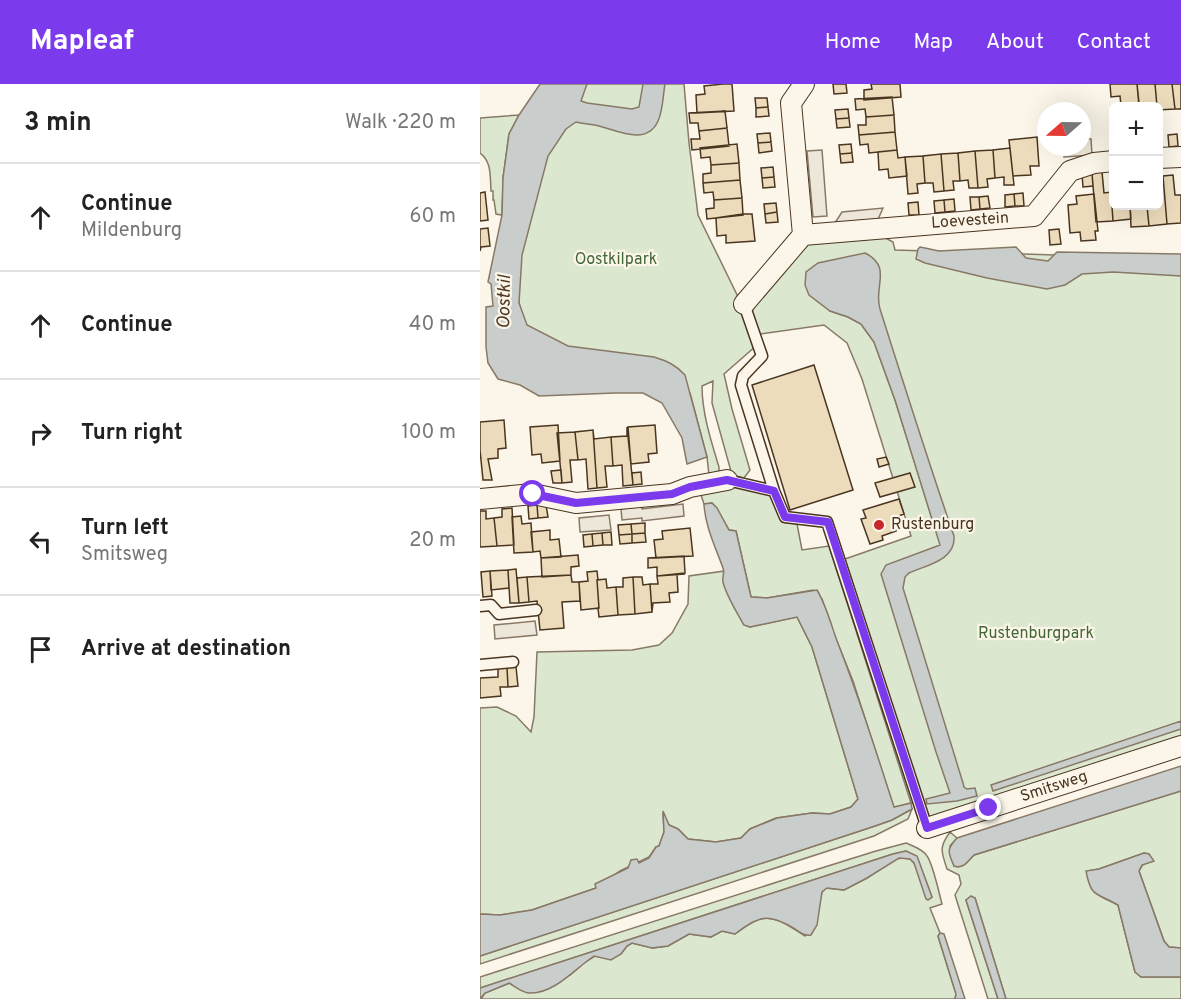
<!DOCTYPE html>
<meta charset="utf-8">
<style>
:root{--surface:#fff;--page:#f2f2f2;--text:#222;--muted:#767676;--line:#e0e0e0;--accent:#7c3aed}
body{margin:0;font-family:Overpass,sans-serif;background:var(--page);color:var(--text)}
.controls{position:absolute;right:18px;top:18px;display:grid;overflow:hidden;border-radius:9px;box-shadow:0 6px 24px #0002}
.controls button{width:54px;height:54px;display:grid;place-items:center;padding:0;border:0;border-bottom:2px solid var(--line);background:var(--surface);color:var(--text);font:30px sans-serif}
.compass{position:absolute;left:557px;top:18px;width:54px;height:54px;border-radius:50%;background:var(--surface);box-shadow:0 6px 24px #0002;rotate:250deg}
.stop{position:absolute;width:18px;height:18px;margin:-14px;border:4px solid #7c3aed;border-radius:50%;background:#fff}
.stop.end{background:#7c3aed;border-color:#fff;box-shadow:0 2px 6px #0008}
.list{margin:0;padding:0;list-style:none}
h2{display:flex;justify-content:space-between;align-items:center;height:78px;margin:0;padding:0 24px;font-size:26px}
h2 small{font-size:20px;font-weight:400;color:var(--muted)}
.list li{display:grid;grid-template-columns:39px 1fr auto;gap:18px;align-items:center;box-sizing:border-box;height:108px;padding:0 24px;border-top:2px solid var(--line)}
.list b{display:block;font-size:22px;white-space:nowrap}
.list p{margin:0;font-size:20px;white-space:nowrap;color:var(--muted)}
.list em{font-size:20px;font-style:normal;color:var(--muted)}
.icon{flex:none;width:33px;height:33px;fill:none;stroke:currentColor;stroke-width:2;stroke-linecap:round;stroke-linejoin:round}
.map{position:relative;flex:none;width:701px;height:915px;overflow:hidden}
header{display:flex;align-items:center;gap:36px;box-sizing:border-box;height:84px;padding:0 30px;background:var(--accent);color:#fff}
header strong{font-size:28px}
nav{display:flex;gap:33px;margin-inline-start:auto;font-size:21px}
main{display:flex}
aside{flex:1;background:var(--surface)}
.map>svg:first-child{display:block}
</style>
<header>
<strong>Mapleaf</strong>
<nav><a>Home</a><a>Map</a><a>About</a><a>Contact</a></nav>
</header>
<main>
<aside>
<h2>3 min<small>Walk · 220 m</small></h2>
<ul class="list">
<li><svg class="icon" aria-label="ahead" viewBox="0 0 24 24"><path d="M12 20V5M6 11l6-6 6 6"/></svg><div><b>Continue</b><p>Mildenburg</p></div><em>60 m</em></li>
<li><svg class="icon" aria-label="ahead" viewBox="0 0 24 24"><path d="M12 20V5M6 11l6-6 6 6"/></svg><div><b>Continue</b></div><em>40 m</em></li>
<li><svg class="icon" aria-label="right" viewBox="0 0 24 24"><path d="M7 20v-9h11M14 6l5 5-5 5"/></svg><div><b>Turn right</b></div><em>100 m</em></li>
<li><svg class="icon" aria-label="left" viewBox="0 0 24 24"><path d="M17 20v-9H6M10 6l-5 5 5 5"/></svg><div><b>Turn left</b><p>Smitsweg</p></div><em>20 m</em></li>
<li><svg class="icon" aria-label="arrive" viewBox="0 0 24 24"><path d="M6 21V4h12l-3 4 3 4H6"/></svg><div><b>Arrive at destination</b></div></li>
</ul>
</aside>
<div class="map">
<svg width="701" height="915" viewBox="0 0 701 915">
<rect width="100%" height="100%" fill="#fbf6e9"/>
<path fill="#dce7d0" stroke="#887966" stroke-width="1.5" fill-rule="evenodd" d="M99,0H204L209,59L218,131L263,223L277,261L244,290L252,325L270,386L264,394L252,391L232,319L233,297L222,302C222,329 231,357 239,383V387L229,391L227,373L210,309L86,264L45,242L39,219L40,171L67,65Z
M39,31L29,50L23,94L22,131L16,130L14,116H13V107H11C10,94 12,77 0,69V34Z
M400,151L413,158L415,166L701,175V654L447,735L365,475L431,452L382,295L367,259L344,241L280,250L272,231L273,223L322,160ZM381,195L455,444L415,316L394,258L381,240L368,233L350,227Z
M250,399L289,408L302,438L317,440L322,466L349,462L431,719L414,724L373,597L348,535L342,515L333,506L287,514L271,513L256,447L249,446L237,425L232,419L224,420L219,405Z
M245,487L243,497L264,541L270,543L317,533L332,563L378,715L371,723L350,730L332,729L296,734L270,745L261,754L236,758L208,755L198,745L189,741L183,729L184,748L179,762L176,763L169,773L140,787L116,804L52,826L20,831L0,830V624L17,623L36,632L51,648L54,633L57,568L152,566L179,561L192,549L208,520L209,492Z
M701,707V864L689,863L684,857L659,787L669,770L664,769L619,785L607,787C611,814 616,809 638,821L655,888L661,893H701V915H526L495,814L486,816L518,915H508L475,811L481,800L479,791L467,785C461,767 459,763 470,748L477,754L470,762L474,782C484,785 488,777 494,771Z
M432,725L428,735L394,752L0,880V872L395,742L412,736Z
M426,759C433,762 443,765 447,772C453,780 459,809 462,820L450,824L460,849L458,852L476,910L475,915H1L5,909L30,899L43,907L90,891L102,880L115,872L141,870L147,862L152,859L173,864L188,862L209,850L231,853L242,847L255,850C286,826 294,832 325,852L338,826L342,808L346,804L364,806L387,794L415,775L424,774L430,775L434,779L451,814L452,813L437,773L426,767L413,770L0,904V893L316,792L396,767Z"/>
<path fill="#ede7d9" stroke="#887966" stroke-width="1.5" d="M602,55H611L612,71L584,73L583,63H602Z
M342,66L347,132L333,133L327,67Z
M403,124L396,140L353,142L362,128Z
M203,420L204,432L162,437V434L142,436L141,425L162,422V425Z
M129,431L131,446L100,448L99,434Z
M55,537L57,551L15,555L14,541Z"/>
<path fill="#c9cecd" stroke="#887966" stroke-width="1.5" d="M60,0H107L101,17L107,19L152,25L159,23L163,0H185C183,11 183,27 178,37C167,62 138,47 119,42C112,40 104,40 96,38L86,45L68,72L42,171L39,219L47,241L88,262L174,273C187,277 196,281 205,291L227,373L207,380L202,354L182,319L163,309H135L59,312L40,301L18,295L8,279L6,263V223L13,222L11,200L8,198L22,131L23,94L29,50L39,31Z
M440,163L459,167L536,163L546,174L568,177L577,168L701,170V192L633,188L602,190L585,201L567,205L507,194L445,179L436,175L438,165Z
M385,169C413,183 393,203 400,225C424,301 448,377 474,452C476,476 447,481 429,489L425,493L423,504L483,699L484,703L487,705L495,704L497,712L477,717L447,720L446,715L470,709L456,668L401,490L406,481L460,461L415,316L394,258L381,240L368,233L350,227L329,211L325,201L326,188L338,179Z
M232,419L237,424L249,446L256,447L271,513L287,514L337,506C346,521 351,540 357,557C379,612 396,668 414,723L431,719L432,725L412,736L395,742L0,872V830L20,831L52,826L116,804L115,800L148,784L151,776L157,775L159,779L169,774L176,763L179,762L184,748L183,727L189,741L198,745L208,755L236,758L261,754L270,745L297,734L332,729L350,730L371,723L378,715L332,563L317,533L270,543L264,541C257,529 246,511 243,498C242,492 245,489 243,484C235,462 225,442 224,420Z
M701,637V645L513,707L511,701Z
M701,682V707L494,771C488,777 484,785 474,782C468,768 466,766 477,754Z
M426,767L437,772L452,813L448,816L446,815L434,779L430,775L419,774L387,794L364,806L347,804L342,808L337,841L331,851C324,852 321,849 315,845C288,828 279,832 255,850L242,847L231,853L209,850L188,862L172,864L152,859L147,862L141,870L131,876L114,872C96,884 75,909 51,909C44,910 36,903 29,899L5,909L0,915V904L413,770Z
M664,769L669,770L674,777L662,781L659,787L684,857L689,863L701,864V893H661L655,888L638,821C616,808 611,814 606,787L619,785Z
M491,812L495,814L526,915H518L486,816Z
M460,849L464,850L485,915H475L476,910L458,852Z"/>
<path fill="#ecdcbc" stroke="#4a3520" stroke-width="1.5" d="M243,0H252L254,27L217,29L216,11L225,10L224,2Z
M353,0H366L367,9L354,10Z
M391,0H420L421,13L384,16V6L392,5Z
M630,0H657L659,19L641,21L640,12L631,13Z
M657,0H675L677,22H659Z
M675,0H692L695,25L678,26V22H677Z
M692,0H701V25H695Z
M412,13L414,31L386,33L385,25L376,26L375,15Z
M275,14H287L288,23L276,24Z
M288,23L289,32L276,33V24Z
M368,25L369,34L356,35L355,26Z
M245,27L247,44L219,47L218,39H210L209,29Z
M414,31L415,48L379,51L378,41H386V33Z
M369,34L370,43L357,44L356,35Z
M247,44L249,62L212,66L211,55H220L219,47Z
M415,48L417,66L389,69L388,60L380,61L379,51Z
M290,49L291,58L278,59L277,50Z
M697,50L698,62L689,63L688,51Z
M557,53L559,82H550L551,91L533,92L529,56Z
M291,58L292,67L279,69L278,59Z
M257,60L259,79L231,81L230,73L221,74L220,64Z
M371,60L372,69L360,70L359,61Z
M530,64L534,101H524V93L515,94L513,66Z
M417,66L418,74L425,73L427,92L409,94L408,85L399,86L398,68Z
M513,66L515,94L507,95L508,103L498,104L495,67Z
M495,67L498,104H489L488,96L480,97L478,69Z
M372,69L373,78L361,79L360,70Z
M478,69L480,97H473L474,106L464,107L461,70Z
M461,70L464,107L454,108L453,99H445L443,72Z
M443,72L445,99L437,100L438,109L428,110L425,73Z
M259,79L260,96L223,99V90L231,89V81Z
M293,83L294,93L282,94L281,84Z
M622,88L624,109L631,108L633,137L616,138L612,89Z
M612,89L613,102L603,103L602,90Z
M693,91L695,111H701V139L687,140L683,92Z
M678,92H683L687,140L669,142L667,122H678Z
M294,93L295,103L283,104L282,94Z
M260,96L262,114L234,116L233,108L224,109L223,99Z
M5,108L8,136L0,137V109Z
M631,108H634V122H650L651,135L633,137Z
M543,109L544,122H535L534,110Z
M534,110L535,122L525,123V111Z
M614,110L618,147H615L616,156L601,157L600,148L590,149L588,121L597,120L596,112Z
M508,112L510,124L500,125L499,113Z
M490,113H499L500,125L491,126Z
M262,114L263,131L227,135L226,125L234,124V116Z
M474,115L475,127L465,128L464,116Z
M464,116L465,128L455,129L454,117Z
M438,118L439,131H429L428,119Z
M296,119L297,128L285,130L284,120Z
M650,122H667L669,142L651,143Z
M297,128L298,138L286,139L285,130Z
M263,130H272L275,157L246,159V151L237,152L236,134Z
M8,144L10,162L1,163L0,167V145Z
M579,145L581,160L570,161L569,146Z
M334,281L373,406L310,426L272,301Z
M24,336L26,364L18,365V374L8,375L12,396H3L0,366V338Z
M78,341L80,377L62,379L61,370L52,371L50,343Z
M175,341L177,369L168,370L169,378L151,380L148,343Z
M147,343L153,401L143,402L142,381L133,382L131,353L147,352Z
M113,346L114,355L131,353L133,382H125L127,403L117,404Z
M113,346L117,404L108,405L106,375L98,376L95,348Z
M95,348L98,376H90L92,398L82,399L77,349Z
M406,373L409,380L399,383L397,375Z
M81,386L82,399H73L71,387Z
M161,388L162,400L153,401L152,389Z
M430,389L435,403L400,413L395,399Z
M419,415L424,430L413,434L416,447L402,452L403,456L390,460L381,435L386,434L383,426Z
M57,421H66L68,433L58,434Z
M57,421L58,434L49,435L48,422Z
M32,424L34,461L17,462L14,434L22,433V425Z
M0,427H6V435L14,434L17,462L0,463Z
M41,432L42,440L51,439L53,468L34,469L32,433Z
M165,439V449L152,450L151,440Z
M151,440L152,450L139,451L138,441Z
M210,444L213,472L176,474L174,456L183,455L182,447Z
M70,446V456L79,455L81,473L61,474L60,467L53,468L51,448Z
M131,448L132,461H123L122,449Z
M122,449L123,461L113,462L112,450Z
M165,449L166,458L152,459V450Z
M112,450L113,462L104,463L103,451Z
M152,450V459L140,460L139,451Z
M98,471L99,482L91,483V491L62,493L61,474Z
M204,472L205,489L177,492V483L168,484V474Z
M36,485L39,519H30L28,486Z
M28,486L29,504L11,506L10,487Z
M10,487L12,512L3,513L1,488Z
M117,487L118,496H117L119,524L101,526L99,498L108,497L107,488Z
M197,490L198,508L189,509L190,518L173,519L172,528L170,500H178L177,492L205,490Z
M91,491L92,498H99L100,517L82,518L84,544L60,546L57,517L49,518L47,493Z
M47,493L49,518L39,519L37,494Z
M153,493H162L163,501L170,500L172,528L155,530Z
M153,493L155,530L138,531L136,503H143V494Z
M126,495L127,504L136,503L138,531L119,533L118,524H119L117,496Z
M27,583H36L38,602L28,603Z
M27,583L28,603H20L21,612L0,614V594L18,593V584Z"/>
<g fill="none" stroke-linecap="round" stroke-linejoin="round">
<defs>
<path id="lane" d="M264,220L282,272L263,292L261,301L294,407L305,433L347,438L447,744
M247,396L294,407
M0,522L11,521L19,530L56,526
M0,581L33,578"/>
<path id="street" d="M678,74L701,73
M323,151L311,19L324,0
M264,220L323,151L554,132L590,87L614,79L634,77
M0,415L53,410L96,419L192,410L210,403L247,396
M447,744L701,662"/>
</defs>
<use href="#lane" stroke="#4a3520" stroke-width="13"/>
<use href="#street" stroke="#4a3520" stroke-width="22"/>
<use href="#lane" stroke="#fbf6e9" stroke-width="10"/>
<use href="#street" stroke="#fbf6e9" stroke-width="20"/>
</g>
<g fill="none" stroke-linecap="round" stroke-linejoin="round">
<path stroke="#7c3aed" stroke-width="8" d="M53,410L96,419L192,410L210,403L247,396L294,407L305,433L348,438L447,744L509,724"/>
</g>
<circle fill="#c62828" stroke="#fbf6e9" stroke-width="2" cx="399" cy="441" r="6"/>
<g text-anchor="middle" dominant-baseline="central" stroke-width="4.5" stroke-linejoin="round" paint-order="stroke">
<g font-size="16" fill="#4a3520" stroke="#fbf6e9">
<text transform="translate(490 137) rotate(-4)">Loevestein</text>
<text transform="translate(574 703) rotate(-18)">Smitsweg</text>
</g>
<g font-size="16" fill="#436837" stroke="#fbf6e9">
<text x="136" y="176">Oostkilpark</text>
<text x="556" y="550">Rustenburgpark</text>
</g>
<g font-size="16" fill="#4a3520" stroke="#fbf6e9" text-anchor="start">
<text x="411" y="441">Rustenburg</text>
</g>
<g font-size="18" font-style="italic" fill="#4a3520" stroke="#fbf6e9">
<text transform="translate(25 218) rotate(-89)">Oostkil</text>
</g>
</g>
</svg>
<div class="controls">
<button>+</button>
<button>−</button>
</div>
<svg class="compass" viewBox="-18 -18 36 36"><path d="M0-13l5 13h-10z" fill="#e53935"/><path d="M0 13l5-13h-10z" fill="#767676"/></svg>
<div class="stop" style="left:53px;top:410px"></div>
<div class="stop end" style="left:509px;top:724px"></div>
</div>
</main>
